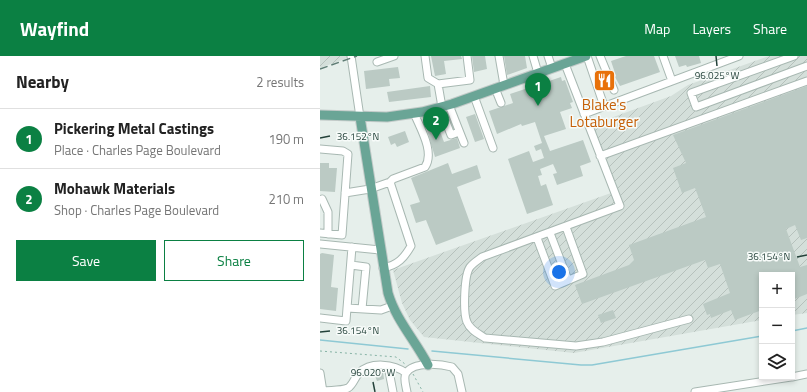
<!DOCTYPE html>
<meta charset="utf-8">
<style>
:root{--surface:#fff;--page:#f2f2f2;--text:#222;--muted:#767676;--line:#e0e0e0;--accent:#0b8043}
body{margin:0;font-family:"Titillium Web",sans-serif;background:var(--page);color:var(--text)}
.controls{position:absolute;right:12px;bottom:12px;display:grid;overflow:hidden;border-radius:0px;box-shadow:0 2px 6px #0003}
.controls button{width:36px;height:36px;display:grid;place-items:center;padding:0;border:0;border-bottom:1px solid var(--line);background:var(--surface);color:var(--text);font:20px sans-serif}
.you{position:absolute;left:239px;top:216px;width:14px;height:14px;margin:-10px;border:3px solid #fff;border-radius:50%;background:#1a73e8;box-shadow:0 0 0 6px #1a73e833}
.badge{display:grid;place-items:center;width:26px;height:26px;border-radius:50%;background:var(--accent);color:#fff;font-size:13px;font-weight:700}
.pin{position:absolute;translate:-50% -33px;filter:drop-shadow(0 1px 2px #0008)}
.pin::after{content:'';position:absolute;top:21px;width:14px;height:12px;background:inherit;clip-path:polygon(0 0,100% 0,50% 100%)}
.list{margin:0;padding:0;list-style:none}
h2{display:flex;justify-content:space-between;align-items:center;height:52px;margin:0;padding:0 16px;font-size:17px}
h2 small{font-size:13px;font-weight:400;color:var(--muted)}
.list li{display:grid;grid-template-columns:26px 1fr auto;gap:12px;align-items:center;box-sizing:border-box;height:60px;padding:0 16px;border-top:1px solid var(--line)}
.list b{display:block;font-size:15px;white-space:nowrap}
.list p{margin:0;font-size:13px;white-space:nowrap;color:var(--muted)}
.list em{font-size:13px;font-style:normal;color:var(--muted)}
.actions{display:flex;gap:8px;padding:12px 16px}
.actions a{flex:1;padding:9px 0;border:1px solid var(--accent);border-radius:0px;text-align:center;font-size:14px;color:var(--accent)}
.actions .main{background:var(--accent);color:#fff}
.icon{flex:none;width:22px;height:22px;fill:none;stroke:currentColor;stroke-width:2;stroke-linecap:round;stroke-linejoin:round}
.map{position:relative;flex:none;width:487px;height:336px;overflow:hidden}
header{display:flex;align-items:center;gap:24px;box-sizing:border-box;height:56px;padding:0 20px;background:var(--accent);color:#fff}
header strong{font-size:19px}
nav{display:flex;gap:22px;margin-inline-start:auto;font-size:14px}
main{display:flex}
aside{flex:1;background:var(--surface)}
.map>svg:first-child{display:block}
</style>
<header>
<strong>Wayfind</strong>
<nav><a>Map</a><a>Layers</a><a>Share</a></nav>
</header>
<main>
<aside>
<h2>Nearby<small>2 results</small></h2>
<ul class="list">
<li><span class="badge">1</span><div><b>Pickering Metal Castings</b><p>Place · Charles Page Boulevard</p></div><em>190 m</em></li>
<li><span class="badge">2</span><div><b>Mohawk Materials</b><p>Shop · Charles Page Boulevard</p></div><em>210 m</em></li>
</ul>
<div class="actions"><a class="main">Save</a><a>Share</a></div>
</aside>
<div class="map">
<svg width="487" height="336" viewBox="0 0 487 336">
<defs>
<pattern id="industrial-furrows" width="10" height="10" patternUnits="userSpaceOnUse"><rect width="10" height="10" fill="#d4dfda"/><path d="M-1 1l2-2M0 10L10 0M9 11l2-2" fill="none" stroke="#b6c1bc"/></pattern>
</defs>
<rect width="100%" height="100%" fill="#e6efeb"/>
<path fill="url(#industrial-furrows)" d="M0,0H33L0,12Z
M449,0H487V257L472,259V219H442V264L254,297L104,281L90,264L82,247L73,214L291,137L266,71L351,40L368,29Z"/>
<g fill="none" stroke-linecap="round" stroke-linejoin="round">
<path stroke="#8ec9d4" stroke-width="1.5" d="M472,275L487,272
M0,284L88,293
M112,295L261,309H272L442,280"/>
</g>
<path fill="#bbcac4" d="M111,0H141L142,3L124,5L126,18L115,20Z
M152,0H165L167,13L154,16Z
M184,0H205L207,12L187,19Z
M306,0H334L340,16L300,30L295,21L296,20L291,5Z
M355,0H379L381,7L367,11L366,9L359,11Z
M78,11L80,22L69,23L70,30L46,33L44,15Z
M241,21L242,25L245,24L253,46L250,47L252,52L240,56L246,73L224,80L230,95L263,84L271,106L260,110L263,120L237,129L233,118L237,117L233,108L220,113L222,119L218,120L221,130L226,128L233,149L207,158L188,103L209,95L213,106L224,102L221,93L216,95L214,90L222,87L215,66L202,70L201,68L177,78L169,55L193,47L190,38Z
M110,30L111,41L69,46L67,36Z
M487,30V182L481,184L475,169L466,173L480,211L487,209V238L472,244V219H442V254L415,264L411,254L391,262L390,258L387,259L383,248L410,237L400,208L388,212L385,204L262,248L255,229L309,209L314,204L309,189L386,161L375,132L362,137L353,112L366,107L353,79Z
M155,58L164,83L155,86L146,61Z
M117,67L124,86L137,82L140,92L115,101L106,71Z
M85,75L89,86L77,91L75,87L71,89L68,81Z
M0,107H9V112H17L15,136L0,135Z
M128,107L132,118L157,109L161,122L137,131L153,175L116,189L106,164L96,167L90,149L100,146L91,122Z
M2,197L14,199L11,231L18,232L16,255L0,253V198Z
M293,254L296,262L281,267L278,259Z
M60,314V317L63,316L64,323L57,325L53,315Z"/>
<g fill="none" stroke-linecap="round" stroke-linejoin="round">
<defs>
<path id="minor" d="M31,0L40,61
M105,0L108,22L118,28
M179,0L184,29
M213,0L218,17
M228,0L232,12
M267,0L284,50
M280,0L294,34
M343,0L352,25
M474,0L371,37L376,51L487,10
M57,6L74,0
M245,8L300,150L162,201C158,204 153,207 150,211C144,219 143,257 147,266C150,274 159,278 165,282L256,290L283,286L369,263
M175,32L181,47
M154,40L173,92
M129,49L144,87
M120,51L131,79L139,76
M122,51L118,28L150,24L147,0
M264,58L419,0
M0,93L23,95L28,98L22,179L0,177
M280,100L487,25
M70,126L73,123L105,111C115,96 100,72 94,57
M25,137L50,133L70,126L91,190C84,202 78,209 63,212
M2,143L8,156V178
M230,177L248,224
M217,182L235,230L263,218L246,171
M0,188L60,194
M32,191L27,252L61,254L72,250
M31,209L46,211L42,253
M0,262L26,265L27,252
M68,310L73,336
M0,317L3,336
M472,321L487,318
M3,335C11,334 21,335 28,332C33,329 35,321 39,317C51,305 74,308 86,317
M87,336C86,330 83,322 86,317C94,305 121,308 132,311L138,318L142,336
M375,336L471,321"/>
<path id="major" d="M0,59L67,61L102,56L132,48L266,0
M40,61L68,237C76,264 95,284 108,309"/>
</defs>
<use href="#minor" stroke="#a8b8b2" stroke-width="9"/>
<use href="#major" stroke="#c2cac8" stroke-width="11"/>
<path stroke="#86b3a5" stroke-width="1" stroke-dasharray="2 3" stroke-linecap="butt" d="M0,295L76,301L85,308
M93,318L103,336"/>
<use href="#minor" stroke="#fff" stroke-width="7"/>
<use href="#major" stroke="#6aa596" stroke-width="9"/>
<path stroke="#5f7d75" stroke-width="1.5" stroke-dasharray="8 4" stroke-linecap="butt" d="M0,13L37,0"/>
</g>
<path fill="none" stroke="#24423a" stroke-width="1.5" d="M396,0L397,10M0,82L10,80M477,201L487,199M0,276L10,275M53,326L55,336"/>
<defs>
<symbol id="restaurant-square" viewBox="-11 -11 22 22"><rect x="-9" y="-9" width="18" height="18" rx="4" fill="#e8710a" stroke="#f7fbf9"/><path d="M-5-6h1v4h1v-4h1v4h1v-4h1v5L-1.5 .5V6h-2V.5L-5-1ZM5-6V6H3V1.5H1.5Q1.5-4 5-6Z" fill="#fff"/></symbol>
</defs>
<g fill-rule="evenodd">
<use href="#restaurant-square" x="272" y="12" width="25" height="25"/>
</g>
<g text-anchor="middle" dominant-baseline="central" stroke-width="3" stroke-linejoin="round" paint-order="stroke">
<g font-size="15" fill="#c56008" stroke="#f7fbf9">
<text x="284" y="48">Blake's<tspan x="284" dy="17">Lotaburger</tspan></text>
</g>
</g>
<g font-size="10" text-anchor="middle" fill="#24423a" stroke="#f7fbf9" stroke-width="3" stroke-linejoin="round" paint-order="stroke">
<text x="397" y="23">96.025°W</text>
<text x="38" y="84">36.152°N</text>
<text x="449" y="204">36.154°N</text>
<text x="38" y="278">36.154°N</text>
<text x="53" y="320">96.020°W</text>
</g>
</svg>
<div class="controls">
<button>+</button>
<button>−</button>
<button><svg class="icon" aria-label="layers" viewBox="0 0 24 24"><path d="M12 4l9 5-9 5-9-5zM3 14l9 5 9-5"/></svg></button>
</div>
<div class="you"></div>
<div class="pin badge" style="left:218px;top:50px">1</div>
<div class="pin badge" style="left:116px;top:84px">2</div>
</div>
</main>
